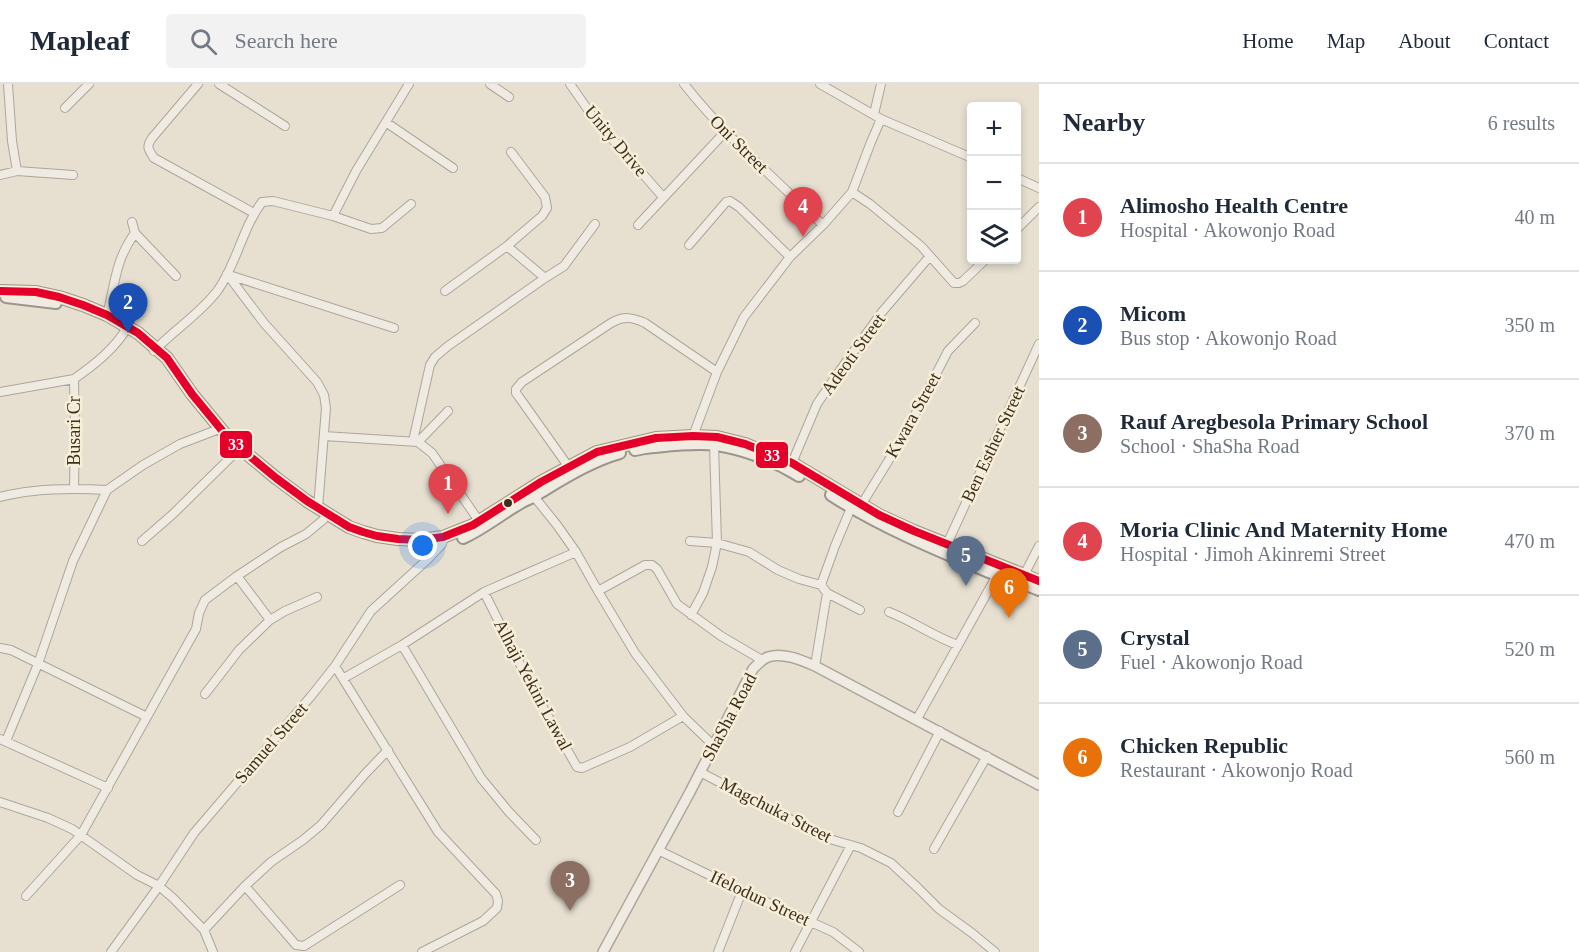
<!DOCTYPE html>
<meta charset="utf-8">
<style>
:root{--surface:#fff;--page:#f2f2f3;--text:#1f2937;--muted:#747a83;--line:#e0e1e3;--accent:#786c5e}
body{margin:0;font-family:Georgia,serif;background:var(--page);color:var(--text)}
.controls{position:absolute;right:18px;top:18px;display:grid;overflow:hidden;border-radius:6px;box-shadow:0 3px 9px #0003}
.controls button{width:54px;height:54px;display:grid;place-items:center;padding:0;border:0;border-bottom:2px solid var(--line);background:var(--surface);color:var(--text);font:30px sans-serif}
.you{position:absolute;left:423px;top:462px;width:21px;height:21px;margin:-15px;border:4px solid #fff;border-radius:50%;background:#1a73e8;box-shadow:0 0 0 9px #1a73e833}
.badge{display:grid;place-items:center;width:39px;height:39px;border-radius:50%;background:var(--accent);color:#fff;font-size:20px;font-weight:700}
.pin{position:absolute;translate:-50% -50px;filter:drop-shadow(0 2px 3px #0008)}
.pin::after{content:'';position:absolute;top:32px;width:21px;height:18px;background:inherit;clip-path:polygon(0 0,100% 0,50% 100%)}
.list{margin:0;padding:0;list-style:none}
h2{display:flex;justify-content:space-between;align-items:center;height:78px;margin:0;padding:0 24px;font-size:26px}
h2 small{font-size:20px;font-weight:400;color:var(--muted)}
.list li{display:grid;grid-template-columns:39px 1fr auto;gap:18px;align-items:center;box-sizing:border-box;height:108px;padding:0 24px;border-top:2px solid var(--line)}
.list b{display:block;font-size:22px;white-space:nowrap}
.list p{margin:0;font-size:20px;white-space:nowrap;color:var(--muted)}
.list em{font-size:20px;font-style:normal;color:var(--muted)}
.icon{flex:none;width:33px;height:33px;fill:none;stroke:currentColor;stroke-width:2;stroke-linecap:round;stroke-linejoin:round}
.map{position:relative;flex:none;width:1039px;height:868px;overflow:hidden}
header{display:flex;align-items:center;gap:36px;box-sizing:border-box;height:84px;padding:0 30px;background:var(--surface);border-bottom:2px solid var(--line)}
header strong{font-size:28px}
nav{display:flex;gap:33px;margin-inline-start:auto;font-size:21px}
.search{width:420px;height:54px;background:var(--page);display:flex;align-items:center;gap:15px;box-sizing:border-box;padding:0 21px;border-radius:6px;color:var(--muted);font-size:22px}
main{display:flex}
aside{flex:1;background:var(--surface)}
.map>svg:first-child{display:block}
</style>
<header>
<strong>Mapleaf</strong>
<div class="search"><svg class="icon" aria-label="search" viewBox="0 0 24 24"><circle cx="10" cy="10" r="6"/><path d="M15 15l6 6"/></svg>Search here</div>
<nav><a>Home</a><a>Map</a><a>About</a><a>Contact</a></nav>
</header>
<main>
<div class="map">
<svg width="1039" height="868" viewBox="0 0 1039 868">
<rect width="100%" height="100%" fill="#e7e0d1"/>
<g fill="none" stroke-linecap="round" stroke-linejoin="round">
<defs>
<path id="minor" d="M8,0L12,57L17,87
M198,0L152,54C146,63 148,65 154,74L254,129
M219,0L285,42
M490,0L509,13
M570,0L593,33L663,113
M684,0C725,52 775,95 823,141
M820,0L881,35L972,74
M65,24L89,0
M874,30L881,0
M387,39L453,84
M0,91L17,87L73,91
M1017,94L1039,104
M852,108L870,120L921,162L954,199H959L963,197L985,176
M333,132L356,87L409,0
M132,138L135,149L176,192
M638,141L725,48
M1017,145L1039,123
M689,161L726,118L730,117L739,123L790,173
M507,162L545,194
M227,190L264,239L317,298L324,311L326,324L318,424
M229,191L394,244
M445,207L507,162L542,132L547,124L545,113L511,68
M107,231C115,201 115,176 135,149
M154,267C174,246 201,229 218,206C237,179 242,145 262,118L273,117L333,132L371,145L382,144L411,120
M0,308L74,295
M324,352L418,358L432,369L479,437
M693,352L717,288L744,233L790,173L823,141L852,108L871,58L881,35
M413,357L430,281L435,273L448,262L545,194L564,182L595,140
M418,358L448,327
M792,379L817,320L836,292L882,228L930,172
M568,382L519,313L516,309V305L522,298L611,239C624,232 632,233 645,239L717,288
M74,404L75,350L74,295C94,281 116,264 128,242
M532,410L557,441L576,468L598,507L635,569L683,632L714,662
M0,413C34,404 72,404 107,406
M860,423L906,348L948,267L975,239
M142,457L173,430L235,369
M690,457L717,459L749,468L778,486L799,495L821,501L827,509L860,526
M947,460L1039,260
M1024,491L1039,462
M237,492L270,536
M821,501L835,462L853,419
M598,507L645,481H652L657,485L677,520L721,552L762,576
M484,508L533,606L577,683L582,684L630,663L683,632
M889,528C913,537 934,553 958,561
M691,531L703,509L712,483L717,459L714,361
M402,561L481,694L509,728L536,756
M0,564L11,566L147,633
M335,582L438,748L496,810L498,817L497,824L483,837L422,868
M815,582L827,509
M344,594L402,561L484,508L576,468
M205,610L239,566L270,536L285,527L317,513
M917,635L997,491
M0,655L108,704
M6,657L38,580L73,477L107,406L143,381L180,360L214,347
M700,688L826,754L861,764L891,779L918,804L939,825L972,849L995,868
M0,718L48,734L72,745L137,791L159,802L173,814L204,846L213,868
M898,728L940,647
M934,765L987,672
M658,766L742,807L833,848L859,868
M245,802L296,861L304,862L400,801
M26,812L81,751L196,545L199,529L205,516L237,492L281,463L306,450L323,436
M204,846L245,802L271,778L303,756L321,741L365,690L388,666
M111,868L159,802L194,749L312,611L335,582L371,527L428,475L442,460L443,453
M718,868L742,807
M795,868L851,761"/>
<path id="tertiary" d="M603,868L690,708L753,585C757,581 762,575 768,573C783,568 801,576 815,582L1039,701"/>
<path id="secondary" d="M0,207L36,208L59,213L83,221L107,231L138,249L167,274L192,310L229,355L276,394L307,417L349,443L363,448L377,452L398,455L421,456L443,453L473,441L541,398L597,368L656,354L693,352L717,353L745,360L792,379L879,431L914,447L1039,497
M6,213L56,219
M635,366L645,364C668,362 693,358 716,361C744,365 775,377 799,392
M831,411C882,444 939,467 996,491C1010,496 1025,500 1039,506
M463,454C483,445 500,431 519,420C524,416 531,415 536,411C563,395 589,378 620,369"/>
</defs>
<use href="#minor" stroke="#ada599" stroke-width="10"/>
<use href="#tertiary" stroke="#ada599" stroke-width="12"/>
<use href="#secondary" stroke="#9c958a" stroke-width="14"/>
<use href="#minor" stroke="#efebe3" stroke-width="8"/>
<use href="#tertiary" stroke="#efebe3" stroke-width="9"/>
<use href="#secondary" stroke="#efebe3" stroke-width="10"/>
<defs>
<path id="bus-1" d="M0,207L36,208L59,213L83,221L107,231L138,249L167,274L192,310L229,355L276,394L307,417L349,443L363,448L377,452L398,455L421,456L443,453L473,441L541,398L597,368L656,354L693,352L717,353L745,360L792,379L879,431L914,447L1039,497"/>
</defs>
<use href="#bus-1" stroke="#f7eed8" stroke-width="12"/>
<use href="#bus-1" stroke="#e4002b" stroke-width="8"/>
</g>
<circle fill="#3d2e20" stroke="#f7eed8" stroke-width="2" cx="508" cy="419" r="5"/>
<g text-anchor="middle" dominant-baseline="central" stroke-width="5" stroke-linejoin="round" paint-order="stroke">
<g font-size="18" fill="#3d2e20" stroke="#f7eed8">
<text transform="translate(616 57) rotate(50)">Unity Drive</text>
<text transform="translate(739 60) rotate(45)">Oni Street</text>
<text transform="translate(853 270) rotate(-54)">Adeoti Street</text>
<text transform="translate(913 331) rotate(-61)">Kwara Street</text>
<text transform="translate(74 347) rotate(-90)">Busari Cr</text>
<text transform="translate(993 360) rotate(-65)">Ben Esther Street</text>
<text transform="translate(533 601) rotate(62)">Alhaji Yekini Lawal</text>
<text transform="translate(729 633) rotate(-62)">ShaSha Road</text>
<text transform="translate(271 659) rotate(-49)">Samuel Street</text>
<text transform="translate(776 726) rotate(27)">Magchuka Street</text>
<text transform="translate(760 814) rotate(25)">Ifelodun Street</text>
</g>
</g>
<g stroke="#f7eed8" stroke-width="2">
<rect x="219" y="346" width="34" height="29" rx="6" fill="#e4002b"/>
<rect x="755" y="357" width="34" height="28" rx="6" fill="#e4002b"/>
</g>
<g font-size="16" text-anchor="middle" font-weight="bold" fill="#fff">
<text x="236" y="366">33</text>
<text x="772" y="377">33</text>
</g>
</svg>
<div class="controls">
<button>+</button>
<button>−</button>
<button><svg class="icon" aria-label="layers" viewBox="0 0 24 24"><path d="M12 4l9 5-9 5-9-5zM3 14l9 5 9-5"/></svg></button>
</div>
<div class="you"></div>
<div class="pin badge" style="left:448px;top:430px;background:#e0444e">1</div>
<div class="pin badge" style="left:128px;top:249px;background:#1a4fb4">2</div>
<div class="pin badge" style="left:570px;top:827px;background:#8d6e63">3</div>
<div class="pin badge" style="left:803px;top:153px;background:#e0444e">4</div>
<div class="pin badge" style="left:966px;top:502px;background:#5c6f8a">5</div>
<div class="pin badge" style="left:1009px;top:534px;background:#e8710a">6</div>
</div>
<aside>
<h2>Nearby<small>6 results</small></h2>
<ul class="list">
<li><span class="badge" style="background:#e0444e">1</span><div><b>Alimosho Health Centre</b><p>Hospital · Akowonjo Road</p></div><em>40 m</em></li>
<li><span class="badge" style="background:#1a4fb4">2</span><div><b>Micom</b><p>Bus stop · Akowonjo Road</p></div><em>350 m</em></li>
<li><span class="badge" style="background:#8d6e63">3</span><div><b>Rauf Aregbesola Primary School</b><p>School · ShaSha Road</p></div><em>370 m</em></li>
<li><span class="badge" style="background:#e0444e">4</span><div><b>Moria Clinic And Maternity Home</b><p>Hospital · Jimoh Akinremi Street</p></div><em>470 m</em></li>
<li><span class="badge" style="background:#5c6f8a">5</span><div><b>Crystal</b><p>Fuel · Akowonjo Road</p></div><em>520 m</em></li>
<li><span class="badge" style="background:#e8710a">6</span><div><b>Chicken Republic</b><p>Restaurant · Akowonjo Road</p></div><em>560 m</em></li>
</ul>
</aside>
</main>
